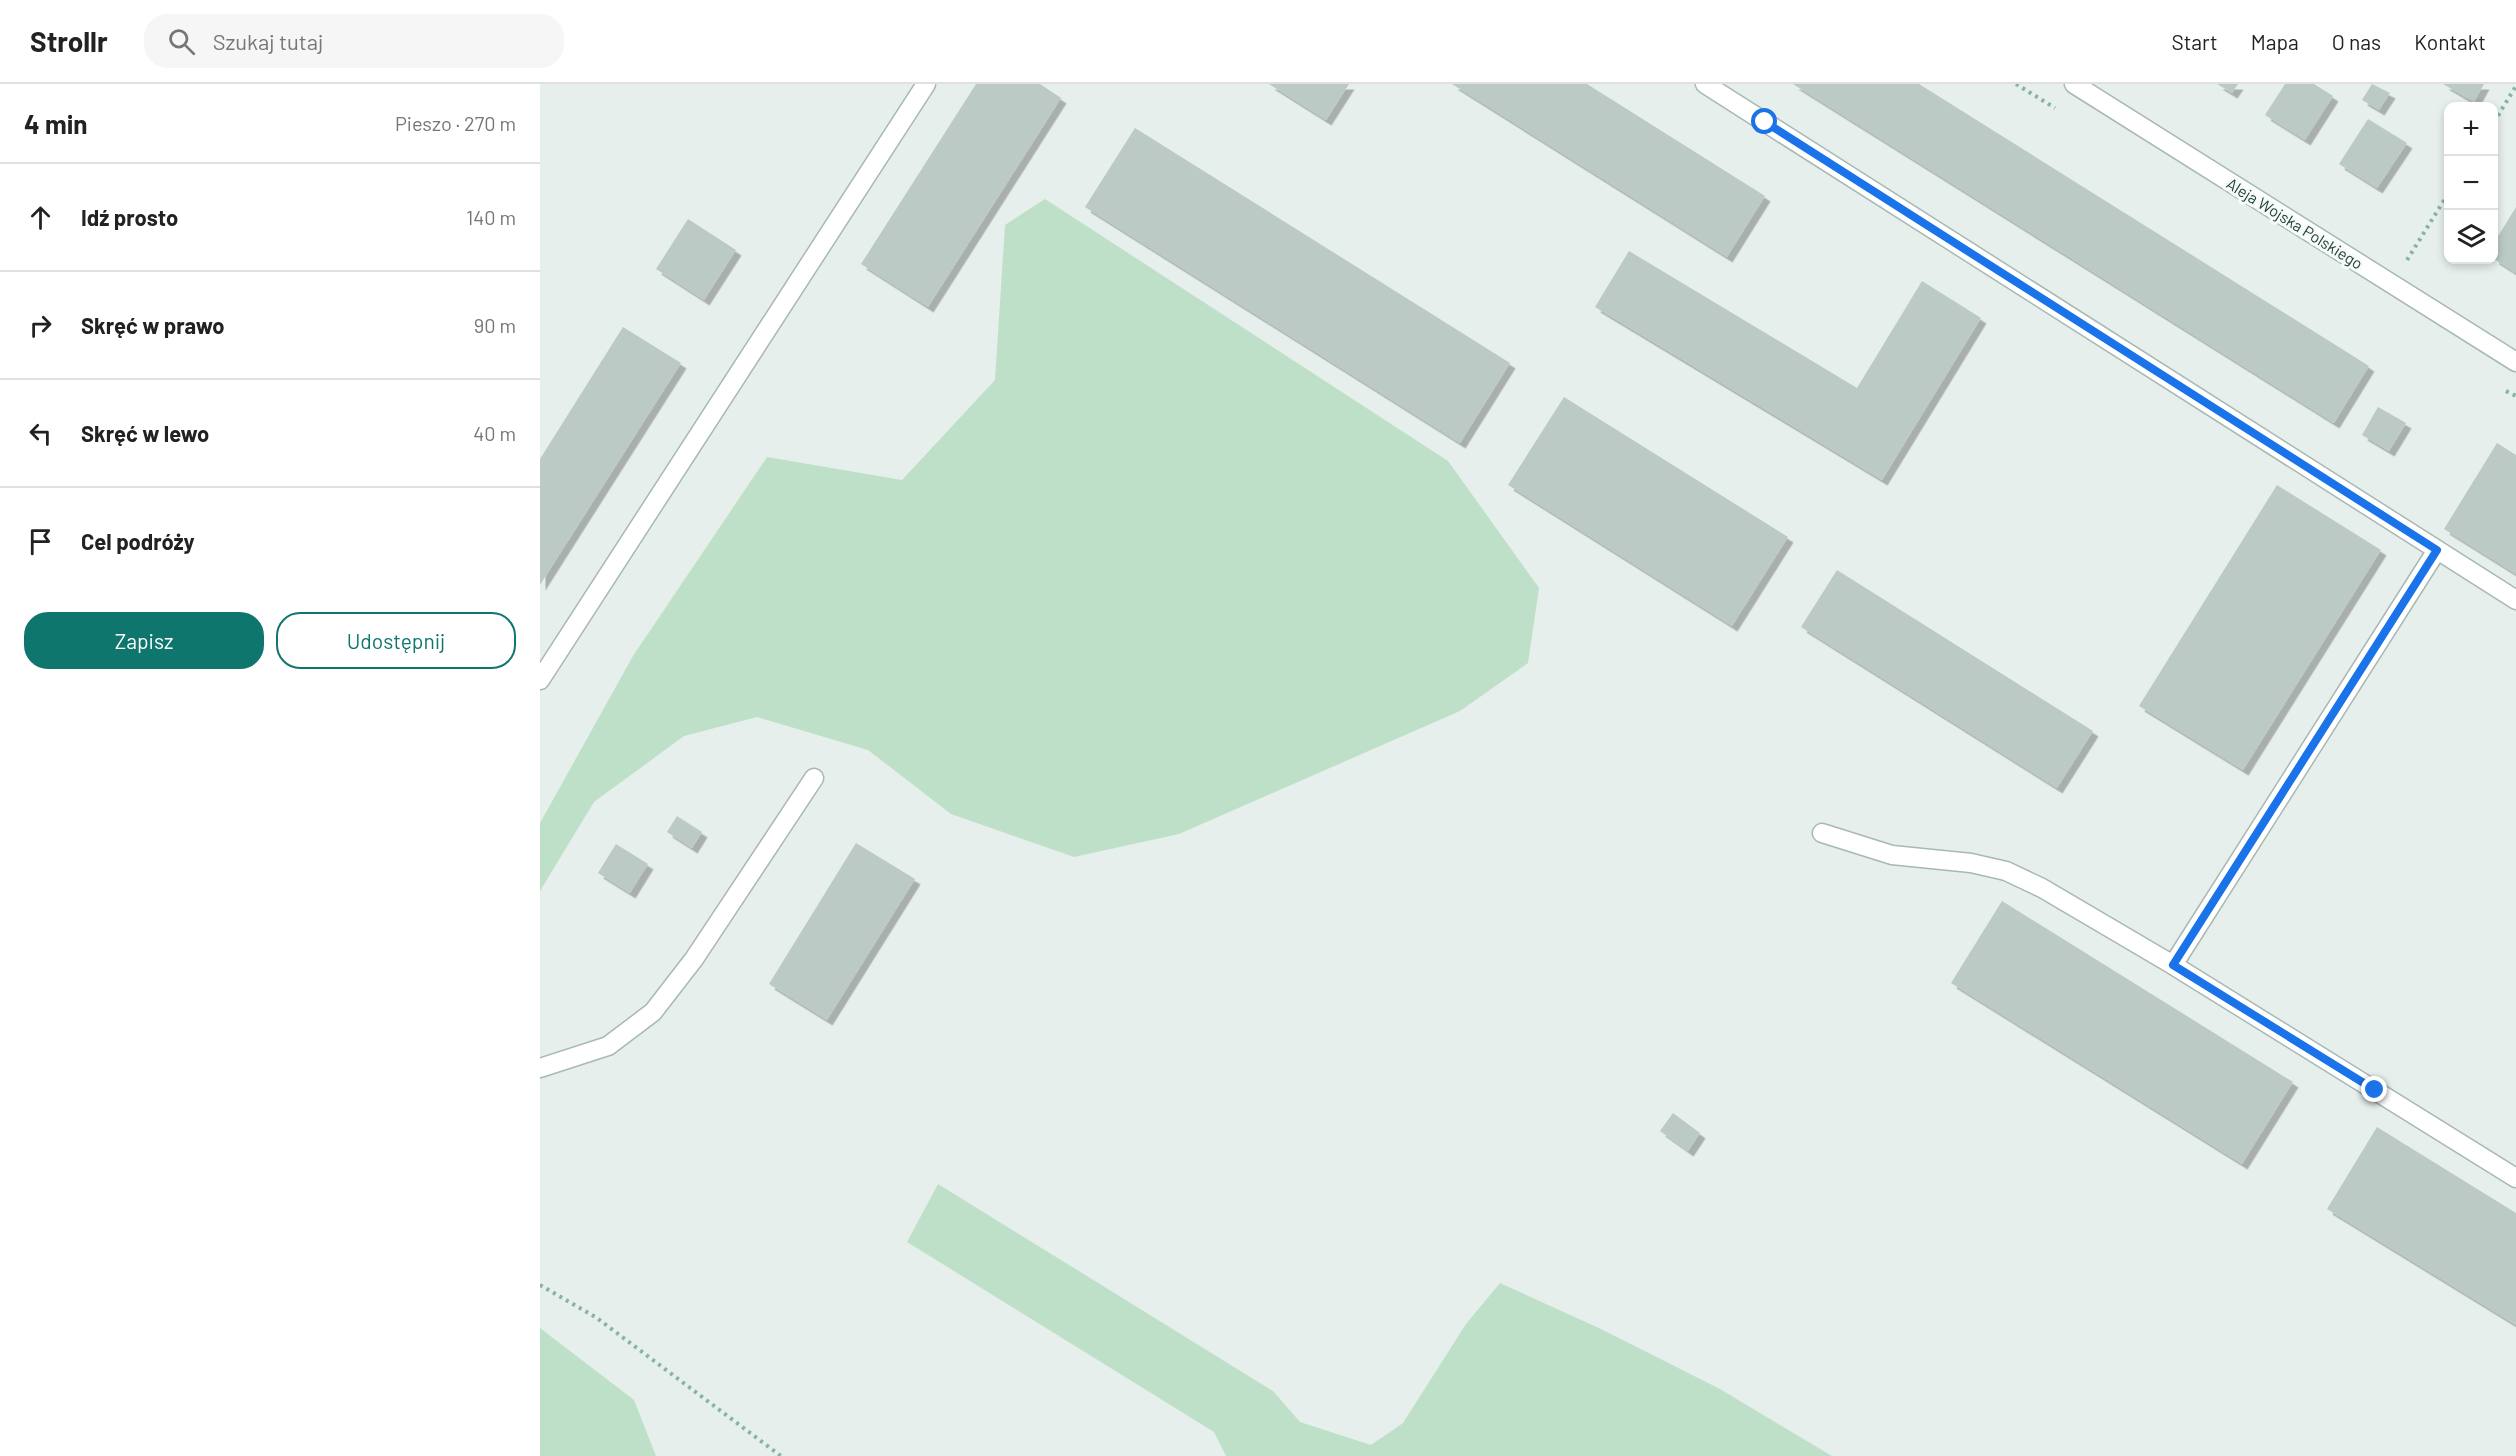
<!DOCTYPE html>
<html lang="pl">
<meta charset="utf-8">
<style>
:root{--surface:#fff;--page:#f6f6f6;--text:#222;--muted:#767676;--line:#e0e0e0;--accent:#0f766e}
body{margin:0;font-family:Barlow,sans-serif;background:var(--page);color:var(--text)}
.controls{position:absolute;right:18px;top:18px;display:grid;overflow:hidden;border-radius:12px;box-shadow:0 3px 9px #0003}
.controls button{width:54px;height:54px;display:grid;place-items:center;padding:0;border:0;border-bottom:2px solid var(--line);background:var(--surface);color:var(--text);font:30px sans-serif}
.stop{position:absolute;width:18px;height:18px;margin:-14px;border:4px solid #1a73e8;border-radius:50%;background:#fff}
.stop.end{background:#1a73e8;border-color:#fff;box-shadow:0 2px 6px #0008}
.list{margin:0;padding:0;list-style:none}
h2{display:flex;justify-content:space-between;align-items:center;height:78px;margin:0;padding:0 24px;font-size:26px}
h2 small{font-size:20px;font-weight:400;color:var(--muted)}
.list li{display:grid;grid-template-columns:39px 1fr auto;gap:18px;align-items:center;box-sizing:border-box;height:108px;padding:0 24px;border-top:2px solid var(--line)}
.list b{display:block;font-size:22px;white-space:nowrap}
.list em{font-size:20px;font-style:normal;color:var(--muted)}
.actions{display:flex;gap:12px;padding:18px 24px}
.actions a{flex:1;padding:14px 0;border:2px solid var(--accent);border-radius:24px;text-align:center;font-size:21px;color:var(--accent)}
.actions .main{background:var(--accent);color:#fff}
.icon{flex:none;width:33px;height:33px;fill:none;stroke:currentColor;stroke-width:2;stroke-linecap:round;stroke-linejoin:round}
.map{position:relative;flex:none;width:1976px;height:1372px;overflow:hidden}
header{display:flex;align-items:center;gap:36px;box-sizing:border-box;height:84px;padding:0 30px;background:var(--surface);border-bottom:2px solid var(--line)}
header strong{font-size:28px}
nav{display:flex;gap:33px;margin-inline-start:auto;font-size:21px}
.search{width:420px;height:54px;background:var(--page);display:flex;align-items:center;gap:15px;box-sizing:border-box;padding:0 21px;border-radius:24px;color:var(--muted);font-size:22px}
main{display:flex}
aside{flex:1;background:var(--surface)}
.map>svg:first-child{display:block}
</style>
<header>
<strong>Strollr</strong>
<div class="search"><svg class="icon" aria-label="search" viewBox="0 0 24 24"><circle cx="10" cy="10" r="6"/><path d="M15 15l6 6"/></svg>Szukaj tutaj</div>
<nav><a>Start</a><a>Mapa</a><a>O nas</a><a>Kontakt</a></nav>
</header>
<main>
<aside>
<h2>4 min<small>Pieszo · 270 m</small></h2>
<ul class="list">
<li><svg class="icon" aria-label="ahead" viewBox="0 0 24 24"><path d="M12 20V5M6 11l6-6 6 6"/></svg><div><b>Idź prosto</b></div><em>140 m</em></li>
<li><svg class="icon" aria-label="right" viewBox="0 0 24 24"><path d="M7 20v-9h11M14 6l5 5-5 5"/></svg><div><b>Skręć w prawo</b></div><em>90 m</em></li>
<li><svg class="icon" aria-label="left" viewBox="0 0 24 24"><path d="M17 20v-9H6M10 6l-5 5 5 5"/></svg><div><b>Skręć w lewo</b></div><em>40 m</em></li>
<li><svg class="icon" aria-label="arrive" viewBox="0 0 24 24"><path d="M6 21V4h12l-3 4 3 4H6"/></svg><div><b>Cel podróży</b></div></li>
</ul>
<div class="actions"><a class="main">Zapisz</a><a>Udostępnij</a></div>
</aside>
<div class="map">
<svg width="1976" height="1372" viewBox="0 0 1976 1372">
<defs>
<filter id="shadow"><feDropShadow dx="5.5" dy="5.5" stdDeviation="0" flood-color="#0004"/></filter>
</defs>
<rect width="100%" height="100%" fill="#e6efeb"/>
<path fill="#bfe0c8" d="M505,115L908,377L999,504L988,579L920,627L639,750L534,773L411,730L328,666L217,633L144,652L54,718L0,807V739L93,572L227,373L362,396L455,296L465,141Z
M398,1100L733,1307L760,1338L831,1361L863,1339L926,1240L960,1199L1061,1245L1180,1305L1292,1372H686L674,1348L367,1158Z
M0,1244L94,1316L116,1372H0Z"/>
<path fill="#bbcac4" filter="url(#shadow)" d="M436,0H500L521,14L388,223L321,180Z
M729,0H809L786,36Z
M912,0H1047L1225,112L1187,173Z
M1253,0H1379L1829,282L1794,339Z
M1677,0H1698L1692,9Z
M1745,0H1774L1793,12L1765,56L1725,31Z
M1832,0L1850,9L1839,26L1822,16Z
M1903,0H1944L1934,18Z
M1828,35L1867,59L1837,104L1799,80Z
M595,44L970,279L920,359L545,123Z
M1976,123V189L1954,175V159Z
M148,135L196,166L164,216L116,185Z
M1089,167L1317,304L1382,197L1441,234L1342,396L1055,223Z
M83,243L141,279L0,501V375Z
M1024,313L1248,453L1192,542L968,401Z
M1838,323L1866,339L1849,367L1822,351Z
M1957,359L1976,371V490L1904,445Z
M1737,401L1841,466L1703,686L1599,622Z
M1297,486L1553,647L1517,704L1261,543Z
M137,732L162,748L152,764L127,748Z
M316,759L375,795L287,936L229,900Z
M76,760L108,780L90,809L58,789Z
M1462,817L1753,998L1702,1080L1411,899Z
M1133,1029L1160,1049L1148,1067L1120,1047Z
M1837,1043L1976,1129V1241L1787,1125Z"/>
<g fill="none" stroke-linecap="round" stroke-linejoin="round">
<defs>
<path id="service" d="M1165,0L1976,516
M0,596L386,0
M1282,749L1352,771L1431,779L1466,787L1502,804L1633,881L1976,1094
M1633,881L1897,466
M0,984L68,962L113,928L154,875L274,694"/>
<path id="minor" d="M1534,0L1976,278"/>
</defs>
<use href="#service" stroke="#a8b8b2" stroke-width="21"/>
<use href="#minor" stroke="#a8b8b2" stroke-width="21"/>
<path stroke="#86b3a5" stroke-width="4" stroke-dasharray="3 4.5" stroke-linecap="butt" d="M1476,0L1515,24
M1954,38L1976,2
M1867,176L1908,110
M1966,307L1976,312
M0,1201L57,1234L241,1372"/>
<use href="#service" stroke="#fff" stroke-width="18"/>
<use href="#minor" stroke="#fff" stroke-width="18"/>
</g>
<g fill="none" stroke-linecap="round" stroke-linejoin="round">
<path stroke="#1a73e8" stroke-width="8" d="M1225,38L1897,466L1633,881L1835,1006"/>
</g>
<g text-anchor="middle" dominant-baseline="central" stroke-width="6" stroke-linejoin="round" paint-order="stroke">
<g font-size="16" fill="#24423a" stroke="#f7fbf9">
<text transform="translate(1755 139) rotate(32)">Aleja Wojska Polskiego</text>
</g>
</g>
</svg>
<div class="controls">
<button>+</button>
<button>−</button>
<button><svg class="icon" aria-label="layers" viewBox="0 0 24 24"><path d="M12 4l9 5-9 5-9-5zM3 14l9 5 9-5"/></svg></button>
</div>
<div class="stop" style="left:1225px;top:38px"></div>
<div class="stop end" style="left:1835px;top:1006px"></div>
</div>
</main>
